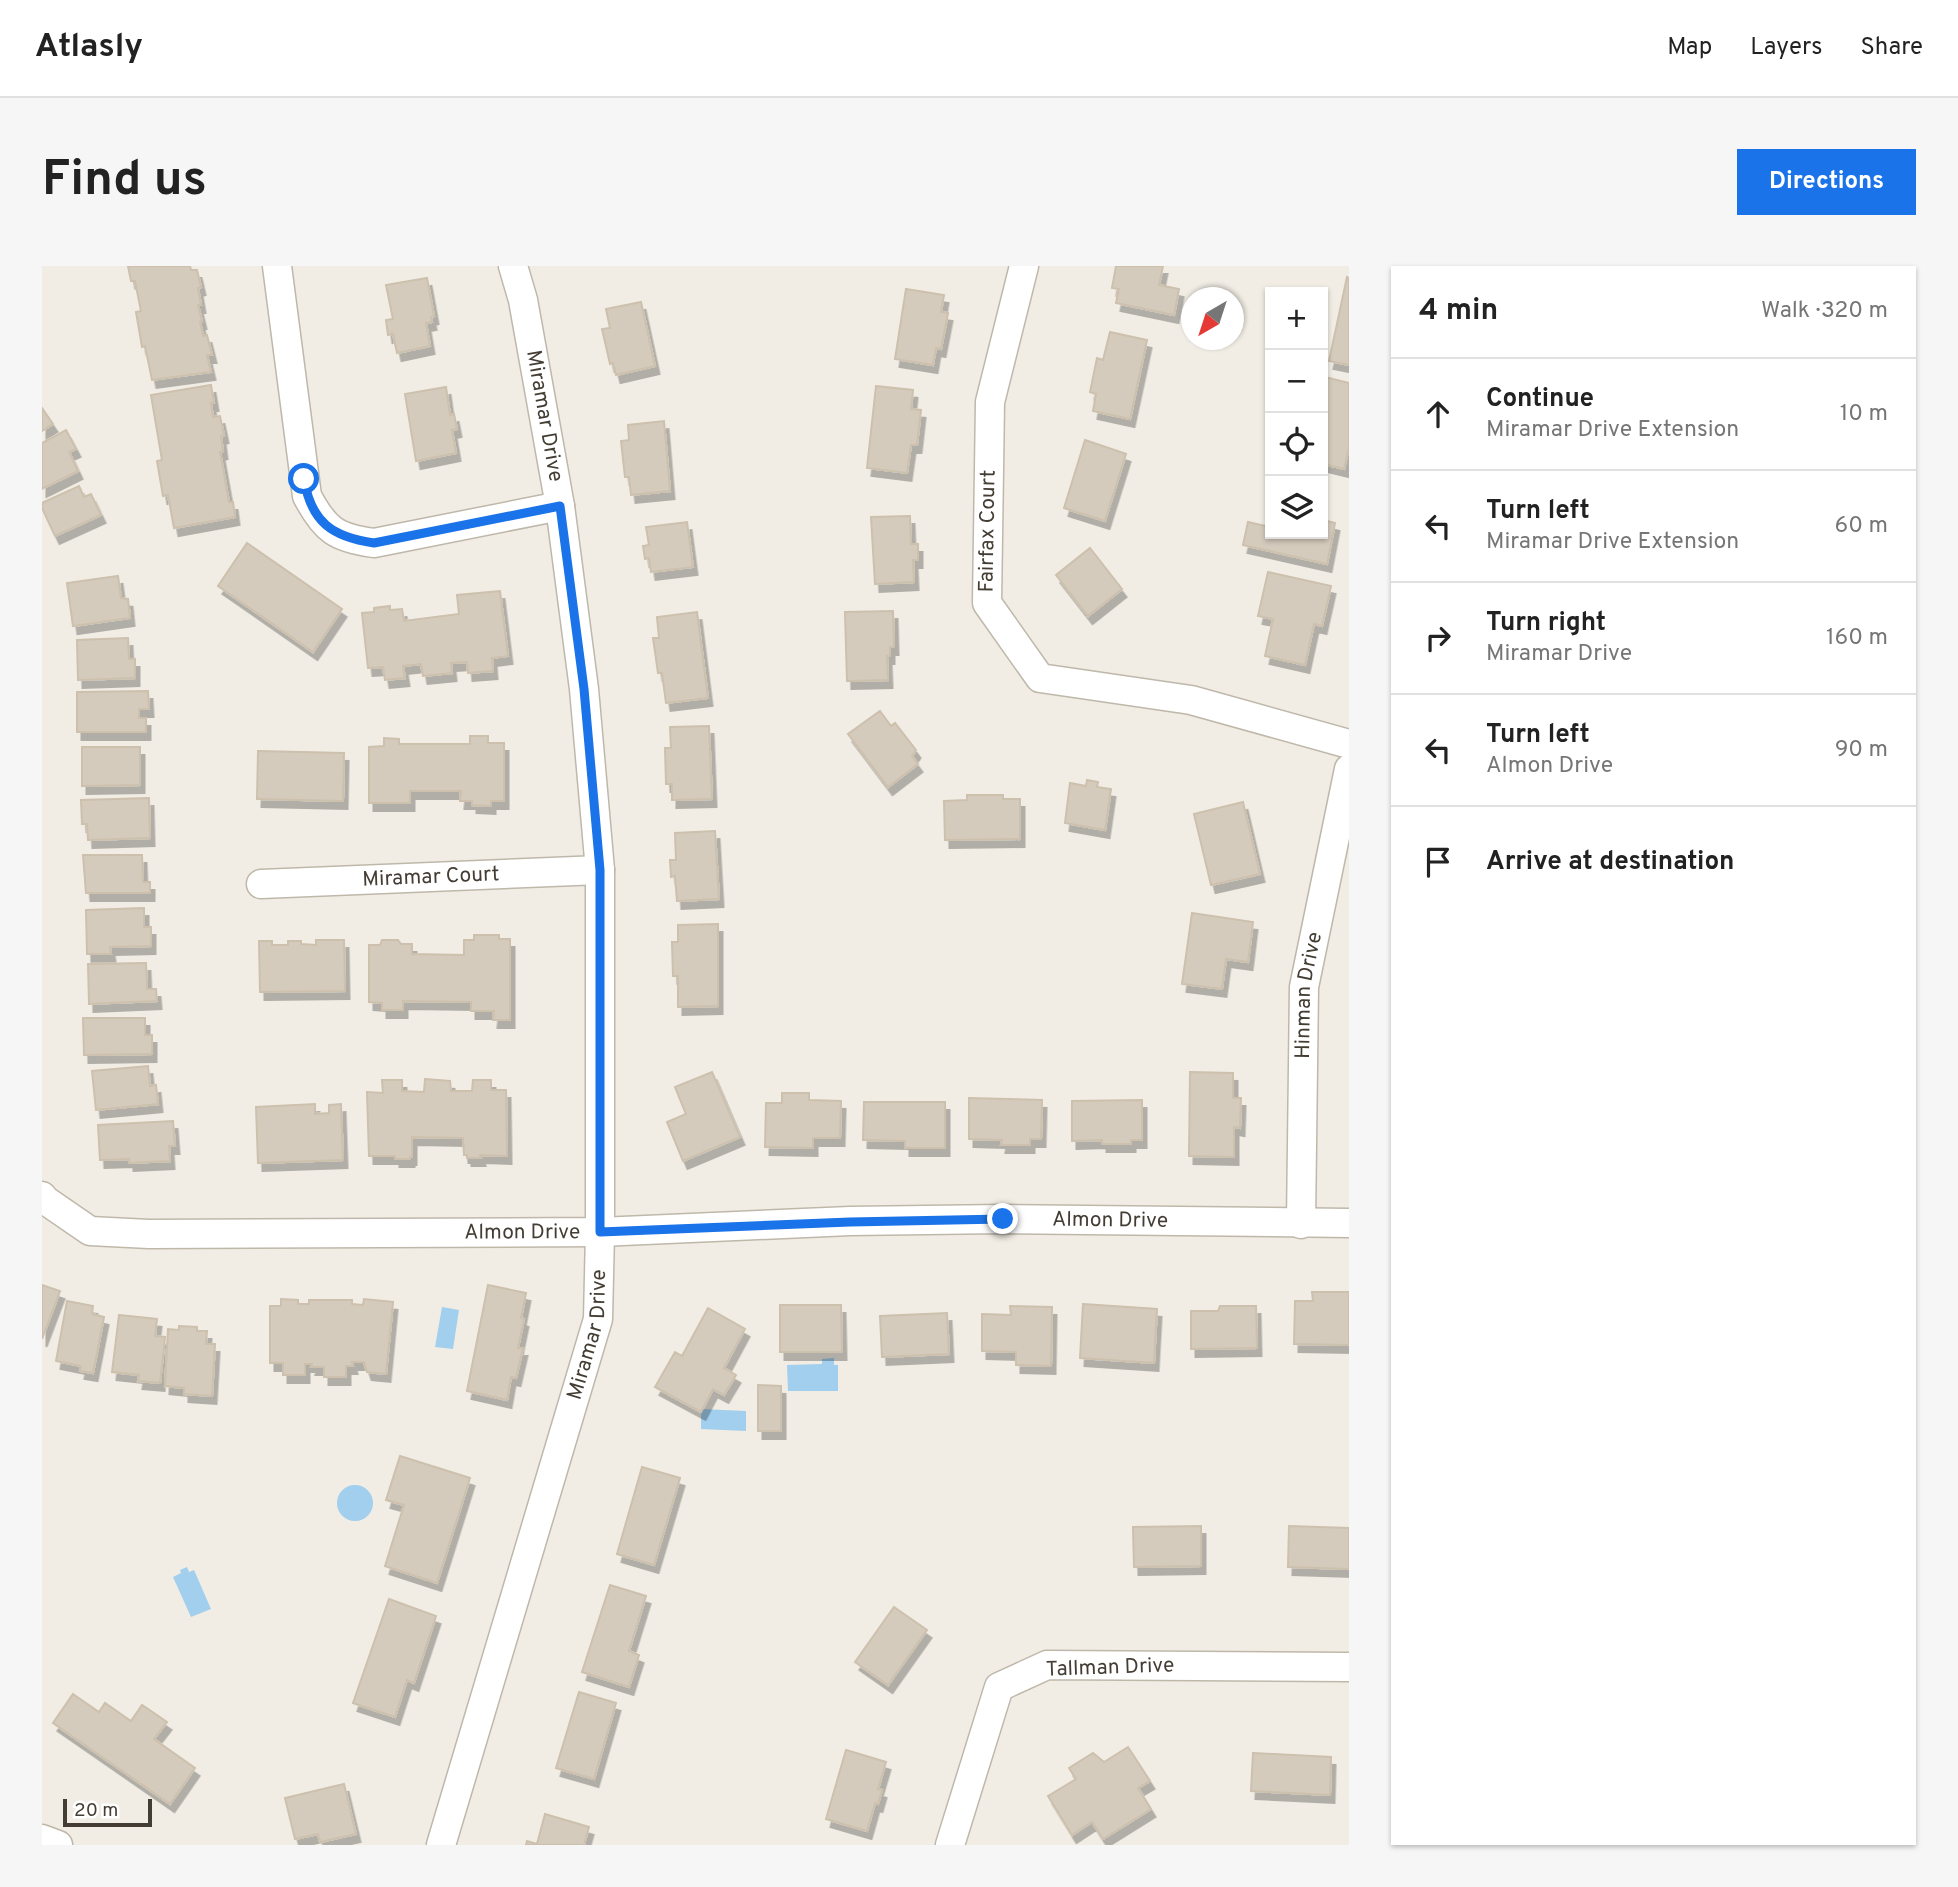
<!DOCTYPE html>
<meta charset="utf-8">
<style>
:root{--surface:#fff;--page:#f6f6f6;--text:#222;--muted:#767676;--line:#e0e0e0;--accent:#1a73e8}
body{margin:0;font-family:Overpass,sans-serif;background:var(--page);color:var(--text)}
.controls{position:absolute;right:21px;top:21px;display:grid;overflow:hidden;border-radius:0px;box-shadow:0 2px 5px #0004}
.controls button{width:63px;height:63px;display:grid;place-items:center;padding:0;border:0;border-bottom:2px solid var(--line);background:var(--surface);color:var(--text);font:35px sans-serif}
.compass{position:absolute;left:1139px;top:21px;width:63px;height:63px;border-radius:50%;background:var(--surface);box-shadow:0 2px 5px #0004;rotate:219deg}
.scale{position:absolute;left:21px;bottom:18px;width:89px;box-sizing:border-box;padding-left:7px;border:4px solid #433d34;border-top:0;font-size:19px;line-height:24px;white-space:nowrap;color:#433d34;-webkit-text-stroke:5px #fff;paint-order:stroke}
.stop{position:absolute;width:21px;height:21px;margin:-16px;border:5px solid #1a73e8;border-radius:50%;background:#fff}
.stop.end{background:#1a73e8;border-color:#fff;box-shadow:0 2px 7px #0008}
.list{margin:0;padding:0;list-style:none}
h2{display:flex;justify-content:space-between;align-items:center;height:91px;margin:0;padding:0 28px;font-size:30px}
h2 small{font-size:23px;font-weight:400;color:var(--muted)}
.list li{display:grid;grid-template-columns:46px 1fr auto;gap:21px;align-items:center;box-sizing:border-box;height:112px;padding:0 28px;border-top:2px solid var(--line)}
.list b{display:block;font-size:26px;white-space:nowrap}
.list p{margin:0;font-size:23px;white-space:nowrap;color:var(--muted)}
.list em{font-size:23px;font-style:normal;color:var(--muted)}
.icon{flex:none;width:38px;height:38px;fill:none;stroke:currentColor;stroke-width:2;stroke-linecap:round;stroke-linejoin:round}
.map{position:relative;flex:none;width:1307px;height:1579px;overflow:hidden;border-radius:0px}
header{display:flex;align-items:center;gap:42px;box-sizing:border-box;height:98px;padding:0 35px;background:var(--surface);border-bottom:2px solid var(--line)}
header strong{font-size:33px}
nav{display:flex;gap:38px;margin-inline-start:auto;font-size:24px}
.intro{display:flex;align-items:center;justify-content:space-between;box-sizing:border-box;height:168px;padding:0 42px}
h1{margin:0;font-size:49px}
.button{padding:18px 32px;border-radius:0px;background:var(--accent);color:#fff;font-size:24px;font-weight:700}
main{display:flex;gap:42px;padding:0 42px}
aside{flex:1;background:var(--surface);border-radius:0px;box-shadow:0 2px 5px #0004}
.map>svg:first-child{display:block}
</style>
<header>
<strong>Atlasly</strong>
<nav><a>Map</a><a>Layers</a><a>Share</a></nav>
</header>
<div class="intro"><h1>Find us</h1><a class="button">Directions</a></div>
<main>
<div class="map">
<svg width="1307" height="1579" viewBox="0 0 1307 1579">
<defs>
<filter id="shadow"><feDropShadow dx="4.5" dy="8" stdDeviation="0" flood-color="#0004"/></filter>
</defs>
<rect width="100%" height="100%" fill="#f1ede4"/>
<path fill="#a1cfed" d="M400,1041L417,1044L411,1083L393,1081Z
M792,1092V1099H796V1125H746L745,1099L780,1098V1093Z
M659,1143L704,1145V1165L659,1163Z
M295 1237a18 18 0 1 1 36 0a18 18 0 1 1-36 0Z
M145,1301L147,1306L152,1304L169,1343L149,1351L131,1311L139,1307L138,1304Z"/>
<path fill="#d5cbbd" stroke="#cdc0ad" stroke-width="2" filter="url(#shadow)" d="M86,0H148L149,4H155L159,21L156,22L159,39H156L160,55L158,56L161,70L165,69L170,89H165L169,106L110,114L103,80L100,81L94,46L99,45L93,15H89Z
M1074,0H1121L1117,19L1137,23L1132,49L1074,37L1077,23L1070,22Z
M1305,11L1307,12V99L1287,95Z
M385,12L392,50L389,51L390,56L384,57L388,80L355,87L351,68L346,69L344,54L351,53L344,19Z
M864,23L902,29L899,46L906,47L899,83L894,82L891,99L853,93Z
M599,36L613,100L574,109L571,97L568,98L560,63L568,62L564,43Z
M1068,66L1105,74L1088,153L1051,145L1054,128L1048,126L1055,92L1061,94Z
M1283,111L1307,117V181L1302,203L1281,198V121Z
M169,119L172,137H169L171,151L178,150L182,169L179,170L181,185L178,186L187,236H191L193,251L132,262L126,229L121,230L115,195L120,194L109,129Z
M834,120L871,124L869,143L879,144L875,179H869L865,207L825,202Z
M404,121L408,149L412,148L415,163L410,164L414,187L374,195L363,128Z
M0,142L11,158L0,165Z
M622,155L628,225L589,229L587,211H583L579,175L587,174L586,159Z
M24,164L34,183L27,186L36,205L0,223V177Z
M1043,174L1084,188L1063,255L1022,242Z
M37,220L42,231L49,228L59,249L13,270L0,242V237Z
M868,250L869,278H876V294H871L872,316L833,318L829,251Z
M1281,254L1293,257L1285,298L1201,279L1206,256L1228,261V268H1281Z
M645,256L651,301L609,306L607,292L603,293L601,280L607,279L604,261Z
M205,277L300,343L271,386L176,320Z
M1048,282L1080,323L1046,350L1014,309Z
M1226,306L1289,320L1280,360L1272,358L1263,399L1223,390L1231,353L1216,350Z
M76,310L79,332L86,333L88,352L31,360L25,317Z
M458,325L466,390L450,392L451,405L426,407L425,396L409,397L410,407L381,410L379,398L361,400L363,412L343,414L341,401L326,402L320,347L332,346V342L348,340V344L360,343L362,355L417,348L415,329Z
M851,345L852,381H848V390H845L846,414L805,415L803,346Z
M655,346L666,432L624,437L620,407H616L611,372H617L615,351Z
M86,372L87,393H93V412L36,414L35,374Z
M106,425L107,443H97V452H104V466H35V426Z
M838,445L849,460L853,457L874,484L870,490L876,498L846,521L806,468Z
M667,460L670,533L630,534V518H624L623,482H629L628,461Z
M428,470H446V477H462V535H449V540L430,539V535H418L419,525H368V537H327V481L342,480V472L357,473V478H428Z
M40,481H98V519L40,520Z
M216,485L302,487L301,535L215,533Z
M1045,514L1056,516L1055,521L1069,523L1063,564L1023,557L1028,517L1044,520Z
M925,529H961V533H978V573L903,574L902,535L925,534Z
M107,532L108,572L46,574L45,558H40L39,534Z
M1201,536L1218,608L1169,619L1152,548Z
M673,565L677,633L635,635L633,610L629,611L628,594H634L633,567Z
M41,589H100L101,616H108V627H44Z
M102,642V661H109V680L68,681L69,688H45L44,644Z
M1150,647L1211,656L1206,696L1184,693L1180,723L1140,718Z
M676,658V740L636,741V710H631L630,676H636V659Z
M432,669H457V673H468V754H451L452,745H429V736L361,735V744H340V737L327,736V679H338L340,674H356L359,678H370V688L422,689V674H432Z
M274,674H302L303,725L218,726L217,675H230V679H246V675H259V678L274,679Z
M104,697L105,723H114L115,735L47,738L46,698Z
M41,752H103V769H110V788L42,789Z
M106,800L108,820L114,819L116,838L54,844L50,805Z
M670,806L698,871L641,895L625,856L644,848L633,821Z
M1148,806L1191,807V832H1199L1198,862L1192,861V891L1147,890Z
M383,813L408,815L409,825H430L431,814H449V824H464L465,890L438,889L439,892H425V889H422L421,872L370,871V891H368V893H353V890H327L325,826L341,827L340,814H360V825L382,826Z
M740,827H767V834L799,835L798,872H771V882L723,881L724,837H740Z
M927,832L1000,834L999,873H988V879H959L960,874L927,873Z
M1100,834V874H1089V878H1060V874L1030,875V835Z
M822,836H903V882H863V875L821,874Z
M273,838V848L287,847V839L299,838L301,894L216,897L214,841Z
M131,855L133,880H127L128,895L87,897V893L58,894L56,859Z
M0,1019L18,1025L0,1073Z
M446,1019L484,1027L479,1052L482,1053L476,1082H481L474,1112L469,1111L465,1134L425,1125Z
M1270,1026H1307V1079L1252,1078L1253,1035H1271Z
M239,1033L256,1034V1038H267V1034H310V1038L321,1039L322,1033L351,1036L344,1108L325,1106L322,1096H310L311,1100H304V1111H282V1101H269L270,1098H263V1109H241V1097H228V1040H239Z
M25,1035L51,1040L50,1048L62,1051L51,1107L38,1105L39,1100L14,1095Z
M1041,1038L1115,1043L1112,1097L1038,1092Z
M738,1039H799L800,1086H738Z
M968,1040L1010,1041L1009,1100L974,1099V1086L940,1085V1048L969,1049Z
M1178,1040H1214L1215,1082L1149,1083V1045H1176Z
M666,1042L703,1063L682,1102L694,1109L682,1129L671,1123L659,1146L613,1121L633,1086L640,1090Z
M905,1047L907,1088L840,1091L838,1050Z
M77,1049L115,1053L113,1070L123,1071L118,1117L96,1115L97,1109L70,1106Z
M137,1060L155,1061V1065H165L164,1078H173L170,1130L142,1128V1122L123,1120L126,1063L137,1064Z
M716,1119L739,1120V1165H716Z
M358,1190L428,1212L395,1317L343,1300L362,1239L344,1234Z
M600,1201L638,1212L612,1299L575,1288Z
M1159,1260V1300L1092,1301L1091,1261Z
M1247,1260L1307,1262V1303L1246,1301Z
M568,1319L604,1330L587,1385L597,1389L587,1421L540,1406Z
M347,1333L394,1350L372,1417L365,1414L353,1451L311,1437Z
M852,1341L885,1364L846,1419L813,1396Z
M537,1426L574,1437L552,1513L514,1502Z
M31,1428L57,1446L63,1437L89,1455L100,1439L125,1456L112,1473L153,1502L128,1538L11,1457Z
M1086,1481L1108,1515L1096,1522L1109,1543L1061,1573L1050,1556L1030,1569L1006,1530L1034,1513L1027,1502L1051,1487L1062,1496Z
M804,1484L844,1496L836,1523L840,1524L836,1538L833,1537L825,1565L784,1553Z
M1211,1487L1289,1491L1288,1529L1209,1525Z
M302,1518L314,1568L278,1576L276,1568L253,1573L243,1532Z
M503,1548L547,1561L542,1579H484L485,1575L495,1578Z"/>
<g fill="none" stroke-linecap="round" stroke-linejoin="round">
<defs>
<g id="minor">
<path d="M235,0L265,230C283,264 294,272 332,277L518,240"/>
<path d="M982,0L948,136L945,337L998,412L1149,434L1307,478"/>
<path id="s1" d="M219,618L558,604"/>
<path id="s2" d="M0,930L3,934L48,965L107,968L558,966L808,955L961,953L1307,957"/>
<path id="s3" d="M1259,958L1262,721L1307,503"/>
<path d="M0,1573L16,1579"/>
<path id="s4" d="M399,1579L556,1053L558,966V604L542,423L518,240L481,34L471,0"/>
<path d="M908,1579L957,1421L1005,1399L1307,1401"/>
</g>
</defs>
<use href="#minor" stroke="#bfb8aa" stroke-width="31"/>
<use href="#minor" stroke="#fff" stroke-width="28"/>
</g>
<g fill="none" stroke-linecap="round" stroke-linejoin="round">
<path stroke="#1a73e8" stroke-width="9" d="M262,213C269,256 290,271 332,277L518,240L542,423L558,604V966L808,956L961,953"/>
</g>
<g text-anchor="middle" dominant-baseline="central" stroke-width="5" stroke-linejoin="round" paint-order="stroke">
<g font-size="21" fill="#433d34" stroke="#fff">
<text transform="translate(502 150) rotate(80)">Miramar Drive</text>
<text transform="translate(946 265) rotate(-89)">Fairfax Court</text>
<text stroke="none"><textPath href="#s1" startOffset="170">Miramar Court</textPath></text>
<text stroke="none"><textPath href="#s3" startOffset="229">Hinman Drive</textPath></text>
<text stroke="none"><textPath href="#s2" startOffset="1080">Almon Drive</textPath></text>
<text stroke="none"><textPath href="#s2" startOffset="492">Almon Drive</textPath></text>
<text stroke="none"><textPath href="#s4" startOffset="532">Miramar Drive</textPath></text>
<text transform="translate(1068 1402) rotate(-2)">Tallman Drive</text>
</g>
</g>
</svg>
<div class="controls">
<button>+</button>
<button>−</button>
<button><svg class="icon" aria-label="locate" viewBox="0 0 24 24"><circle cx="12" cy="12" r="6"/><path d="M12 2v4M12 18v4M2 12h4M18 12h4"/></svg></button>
<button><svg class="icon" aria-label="layers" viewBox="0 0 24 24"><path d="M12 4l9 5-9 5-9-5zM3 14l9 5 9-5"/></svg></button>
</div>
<svg class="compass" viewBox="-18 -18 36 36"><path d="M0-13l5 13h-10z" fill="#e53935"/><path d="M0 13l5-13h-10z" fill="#767676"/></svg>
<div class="scale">20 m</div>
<div class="stop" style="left:262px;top:213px"></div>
<div class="stop end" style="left:961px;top:953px"></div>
</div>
<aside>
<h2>4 min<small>Walk · 320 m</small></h2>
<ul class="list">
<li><svg class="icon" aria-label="ahead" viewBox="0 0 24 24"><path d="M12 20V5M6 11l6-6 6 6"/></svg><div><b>Continue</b><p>Miramar Drive Extension</p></div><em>10 m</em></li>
<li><svg class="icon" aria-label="left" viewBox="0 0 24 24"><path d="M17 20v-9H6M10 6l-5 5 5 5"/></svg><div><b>Turn left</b><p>Miramar Drive Extension</p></div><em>60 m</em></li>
<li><svg class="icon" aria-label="right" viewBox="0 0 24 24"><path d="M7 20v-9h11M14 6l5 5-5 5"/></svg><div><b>Turn right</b><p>Miramar Drive</p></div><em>160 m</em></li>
<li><svg class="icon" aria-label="left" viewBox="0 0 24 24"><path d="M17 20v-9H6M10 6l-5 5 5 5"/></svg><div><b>Turn left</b><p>Almon Drive</p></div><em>90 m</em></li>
<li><svg class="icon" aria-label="arrive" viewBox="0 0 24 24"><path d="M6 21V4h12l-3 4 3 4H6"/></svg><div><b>Arrive at destination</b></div></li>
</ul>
</aside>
</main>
